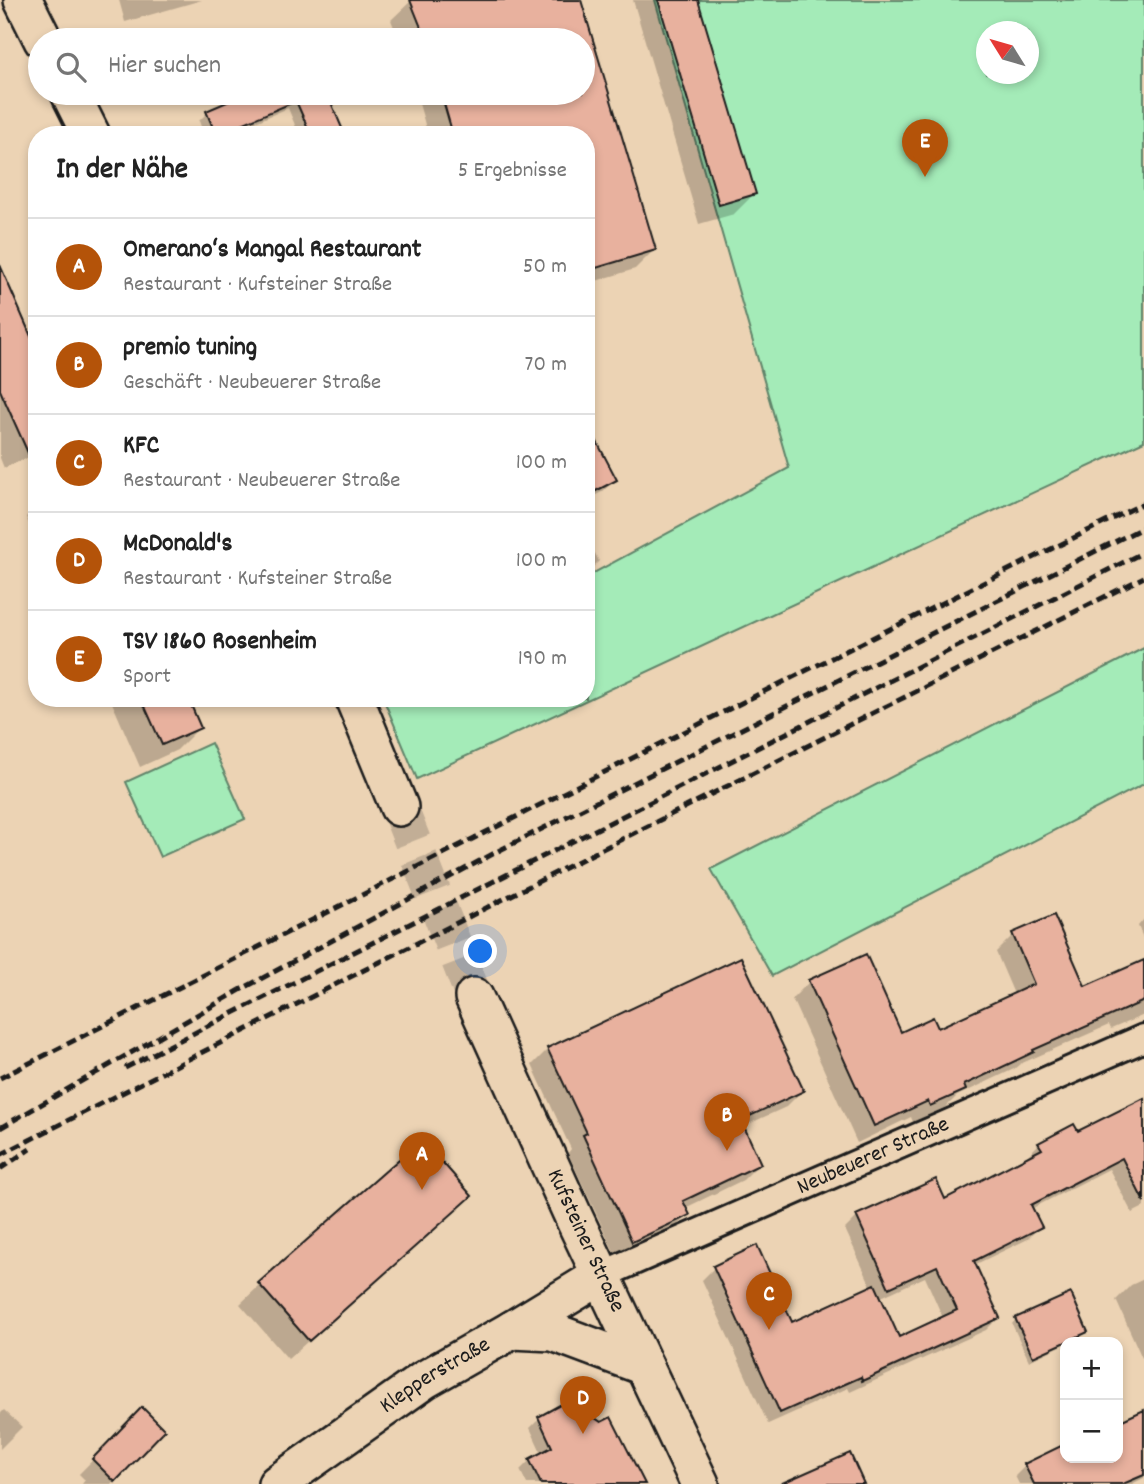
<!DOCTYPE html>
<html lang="de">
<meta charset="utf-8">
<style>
:root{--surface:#fff;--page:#f2f2f2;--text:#222;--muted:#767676;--line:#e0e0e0;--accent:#b45309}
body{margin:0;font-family:Dekko,sans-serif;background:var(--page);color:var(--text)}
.controls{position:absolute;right:21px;bottom:21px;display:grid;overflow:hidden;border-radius:14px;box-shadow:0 4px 10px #0003}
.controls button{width:63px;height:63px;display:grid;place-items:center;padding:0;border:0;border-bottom:2px solid var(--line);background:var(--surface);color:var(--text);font:35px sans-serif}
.compass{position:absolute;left:976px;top:21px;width:63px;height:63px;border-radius:50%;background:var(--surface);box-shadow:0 4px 10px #0003;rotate:307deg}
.you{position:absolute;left:481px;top:952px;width:24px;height:24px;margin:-18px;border:5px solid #fff;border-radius:50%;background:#1a73e8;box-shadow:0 0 0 10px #1a73e833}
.badge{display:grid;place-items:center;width:46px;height:46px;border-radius:50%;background:var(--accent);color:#fff;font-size:23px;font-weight:700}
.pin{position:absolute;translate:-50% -58px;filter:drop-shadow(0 2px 4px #0008)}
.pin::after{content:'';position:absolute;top:37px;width:24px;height:21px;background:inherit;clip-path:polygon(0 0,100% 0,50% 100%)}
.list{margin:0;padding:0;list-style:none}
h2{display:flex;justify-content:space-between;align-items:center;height:91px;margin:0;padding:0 28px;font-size:30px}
h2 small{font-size:23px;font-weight:400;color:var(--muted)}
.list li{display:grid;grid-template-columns:46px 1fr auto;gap:21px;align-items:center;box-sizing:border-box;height:98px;padding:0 28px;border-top:2px solid var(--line)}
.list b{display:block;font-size:26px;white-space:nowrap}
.list p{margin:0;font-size:23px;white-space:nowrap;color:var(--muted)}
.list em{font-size:23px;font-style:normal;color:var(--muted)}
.icon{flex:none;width:38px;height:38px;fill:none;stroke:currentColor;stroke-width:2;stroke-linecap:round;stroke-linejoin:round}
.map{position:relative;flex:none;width:1144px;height:1484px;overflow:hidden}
.search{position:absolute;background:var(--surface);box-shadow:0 4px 10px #0003;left:28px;top:28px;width:567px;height:77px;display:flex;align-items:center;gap:18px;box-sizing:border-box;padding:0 24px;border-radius:38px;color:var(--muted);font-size:26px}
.panel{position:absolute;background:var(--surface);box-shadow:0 4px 10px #0003;left:28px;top:126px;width:567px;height:581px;border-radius:28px}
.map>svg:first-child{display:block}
</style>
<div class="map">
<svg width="1144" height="1484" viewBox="0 0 1144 1484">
<rect width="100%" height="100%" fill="#ecd3b4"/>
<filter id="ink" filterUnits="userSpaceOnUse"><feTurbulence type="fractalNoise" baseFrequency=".0143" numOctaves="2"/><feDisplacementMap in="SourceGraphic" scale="14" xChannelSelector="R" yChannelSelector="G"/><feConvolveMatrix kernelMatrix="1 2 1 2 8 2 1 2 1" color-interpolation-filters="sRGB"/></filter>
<g filter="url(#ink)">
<path fill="#a4ebb8" stroke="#60846a" stroke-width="2" fill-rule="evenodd" d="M655,0H1144V441L417,779L383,698H586V577L789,468ZM986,32H1028V74H986Z
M1144,648V784L772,976L711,869Z
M211,743L245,819L160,857L126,782Z"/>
<path fill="#0003" fill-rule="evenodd" d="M119,0H202L125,22Z
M412,0H579L654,250L635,269L586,284V135H428L416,93H583V40H399L391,20Z
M633,0H696L754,194L734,214L699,224Z
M253,93H293L296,99L311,93H325L343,135H299L288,108L226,135H204L199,121L207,113Z
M0,270L37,454L4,468L0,458Z
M586,459L615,480L602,492L586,500Z
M37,506V541L26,517Z
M586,537L599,561L586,574Z
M110,698H186L199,728L177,750L140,767Z
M1144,919V940L1138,926Z
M1013,935L1084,989L1144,962V1015L1111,1029L1109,1025L1020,1064L1014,1069L957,1096L946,1107L913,1122L911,1117L857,1143L792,999L809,982L901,1034L937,1031L1014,994L996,952Z
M548,1049L802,1091L786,1107L742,1127L759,1164L743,1180L685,1208L688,1214L672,1231L616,1256L568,1153L571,1149L532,1065Z
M1144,1106V1207L1132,1213L1109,1169L1031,1209L1040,1226L1028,1239L974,1265L998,1318L986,1330L850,1392L848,1388L768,1424L702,1280L714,1268L791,1324L872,1288L845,1229L857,1217L945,1201L1028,1158L1027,1156L1039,1144L1077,1134ZM925,1277L943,1318L898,1339L879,1298Z
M470,1196L288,1359L240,1304L260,1285Z
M1144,1279V1356L1142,1358L1116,1300L1131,1285Z
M1016,1319L1086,1332L1082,1336L1029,1361L1012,1324Z
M4,1410L22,1427L0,1449V1414Z
M142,1410L163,1430L111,1484H82L85,1480L79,1474Z
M1144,1412V1478L1132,1484H1019L1015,1476L1025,1466L1065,1446V1458H1118V1424Z
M540,1418L634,1484H527L520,1470L530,1460L542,1454L530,1428Z"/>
<path fill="#e8b19e" stroke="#1c1c1c" stroke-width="2" d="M410,0H581L656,250L586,271V135H453L441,93H583V40H426Z
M658,0H698L756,194L719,205Z
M248,93H327L345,135H311L296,101L216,135L206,111Z
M0,265L37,350V473L0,390Z
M586,421L617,480L586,496Z
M141,698H188L201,728L162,745Z
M1054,915L1085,986L1144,960V1001L1033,1050L1034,1052L964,1085L966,1090L930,1106L928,1101L874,1126L808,980L866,954L901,1032L933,1017L938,1028L1034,984L1012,933Z
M741,957L804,1091L741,1120L761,1164L683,1201L690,1215L632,1242L583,1135L587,1133L547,1048Z
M1144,1098V1202L1122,1158L1031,1205L1042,1227L974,1261L1000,1318L862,1381L861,1377L780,1413L713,1266L757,1245L792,1322L875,1284L899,1337L957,1310L937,1266L889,1288L856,1215L936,1179L945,1199L1042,1149L1038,1143L1074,1124L1078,1131Z
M422,1139L472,1196L309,1341L258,1283Z
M1071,1293L1088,1332L1033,1357L1015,1318Z
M569,1400L601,1422L611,1417L645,1484H541L529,1459L552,1447L538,1417Z
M142,1407L165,1430L115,1482L92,1459Z
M1144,1410V1475L1123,1484H1034L1024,1464L1065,1444V1458H1118V1422Z
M850,1453L864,1484H780Z"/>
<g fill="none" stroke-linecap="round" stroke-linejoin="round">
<path stroke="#c2ae96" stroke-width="37" stroke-dasharray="37 18" stroke-linecap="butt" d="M399,807L474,997"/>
<defs>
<g id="street">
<path id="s1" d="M602,1275L1144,1038"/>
</g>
<g id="secondary">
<path d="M23,0L43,40"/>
<path d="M70,93L91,135"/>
<path d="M354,698L399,807"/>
<path id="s2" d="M474,997L575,1220L700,1484"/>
<path d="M512,1330L553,1332L644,1366"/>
<path id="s3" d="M277,1484L424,1380L512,1330L602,1275"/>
</g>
</defs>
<use href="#street" stroke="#1c1c1c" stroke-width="32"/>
<use href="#secondary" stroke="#1c1c1c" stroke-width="42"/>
<use href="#street" stroke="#ecd3b4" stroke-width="26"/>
<use href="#secondary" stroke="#ecd3b4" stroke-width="37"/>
<path stroke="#1c1c1c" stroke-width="5" stroke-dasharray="10 5" stroke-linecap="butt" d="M125,1068L1144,552
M0,1078L757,695L1144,503
M0,1128L242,989L502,849L1144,527
M0,1155L612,844L1144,577
M0,1169L30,1149"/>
</g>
</g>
<g text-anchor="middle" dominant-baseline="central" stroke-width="5" stroke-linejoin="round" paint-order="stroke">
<g font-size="23" fill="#1c1c1c" stroke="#ecd3b4">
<text stroke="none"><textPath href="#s1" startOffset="296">Neubeuerer Straße</textPath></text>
<text stroke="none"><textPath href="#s2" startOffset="268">Kufsteiner Straße</textPath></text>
<text stroke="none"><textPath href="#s3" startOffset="192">Klepperstraße</textPath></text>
</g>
</g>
</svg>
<div class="controls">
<button>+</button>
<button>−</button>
</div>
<svg class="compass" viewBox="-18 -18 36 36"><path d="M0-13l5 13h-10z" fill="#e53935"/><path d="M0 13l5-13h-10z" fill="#767676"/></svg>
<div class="you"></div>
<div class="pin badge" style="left:422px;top:1190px">A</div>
<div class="pin badge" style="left:727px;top:1151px">B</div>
<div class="pin badge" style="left:769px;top:1330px">C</div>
<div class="pin badge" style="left:583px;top:1434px">D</div>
<div class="pin badge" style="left:925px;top:177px">E</div>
<div class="search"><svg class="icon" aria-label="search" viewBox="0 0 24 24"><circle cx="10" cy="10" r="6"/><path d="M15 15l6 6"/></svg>Hier suchen</div>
<section class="panel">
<h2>In der Nähe<small>5 Ergebnisse</small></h2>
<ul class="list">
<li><span class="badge">A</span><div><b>Omerano‘s Mangal Restaurant</b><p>Restaurant · Kufsteiner Straße</p></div><em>50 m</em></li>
<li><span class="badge">B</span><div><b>premio tuning</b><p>Geschäft · Neubeuerer Straße</p></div><em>70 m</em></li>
<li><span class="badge">C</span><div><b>KFC</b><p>Restaurant · Neubeuerer Straße</p></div><em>100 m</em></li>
<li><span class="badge">D</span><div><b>McDonald's</b><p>Restaurant · Kufsteiner Straße</p></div><em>100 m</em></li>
<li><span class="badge">E</span><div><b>TSV 1860 Rosenheim</b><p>Sport</p></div><em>190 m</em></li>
</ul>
</section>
</div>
